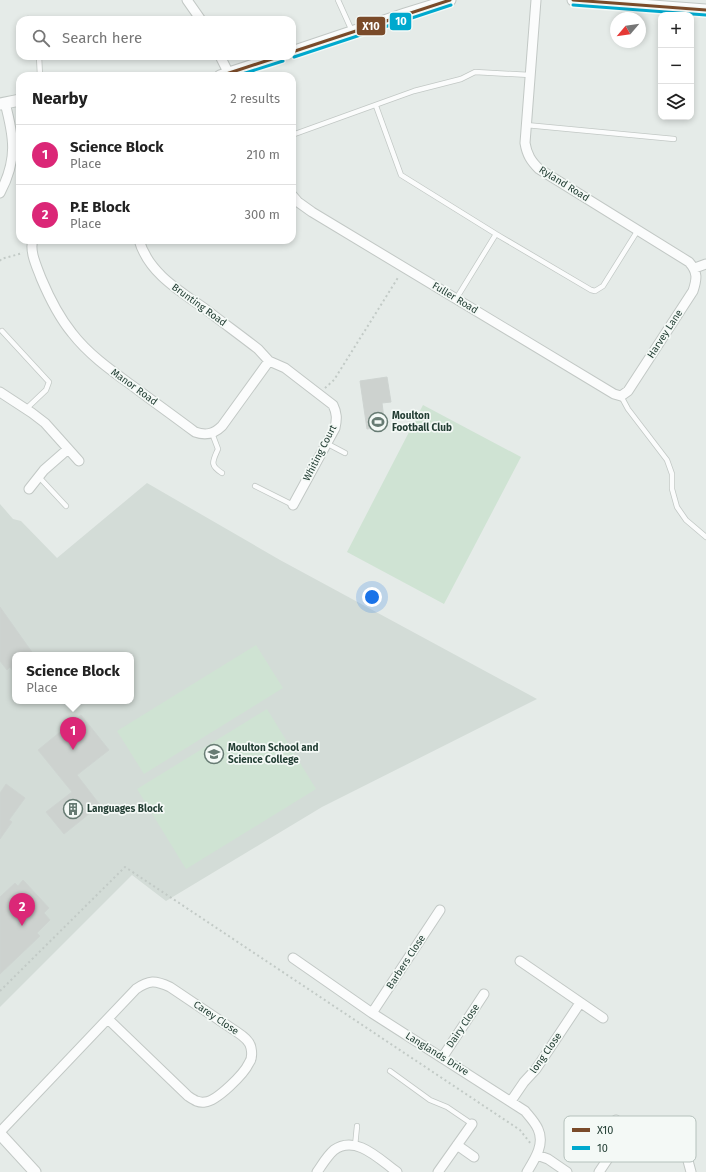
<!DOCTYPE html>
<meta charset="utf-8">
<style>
:root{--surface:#fff;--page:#f2f2f2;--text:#222;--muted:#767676;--line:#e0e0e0;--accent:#db2777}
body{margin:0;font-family:"Fira Sans",sans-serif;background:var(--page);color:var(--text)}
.controls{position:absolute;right:12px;top:12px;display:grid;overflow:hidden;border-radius:8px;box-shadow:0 2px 6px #0003}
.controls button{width:36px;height:36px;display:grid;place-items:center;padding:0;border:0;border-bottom:1px solid var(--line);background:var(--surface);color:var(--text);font:20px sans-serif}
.compass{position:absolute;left:610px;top:12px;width:36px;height:36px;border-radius:50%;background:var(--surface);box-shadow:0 2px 6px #0003;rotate:241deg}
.you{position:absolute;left:372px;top:597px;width:14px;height:14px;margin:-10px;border:3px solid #fff;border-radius:50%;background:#1a73e8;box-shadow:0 0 0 6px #1a73e833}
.badge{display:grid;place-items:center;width:26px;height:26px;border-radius:50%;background:var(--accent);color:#fff;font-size:13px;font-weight:700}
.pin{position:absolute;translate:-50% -33px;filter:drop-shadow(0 1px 2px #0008)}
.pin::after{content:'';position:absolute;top:21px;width:14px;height:12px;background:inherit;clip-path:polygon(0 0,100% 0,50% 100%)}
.popup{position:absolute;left:12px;top:652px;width:122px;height:52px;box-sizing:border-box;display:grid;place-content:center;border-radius:8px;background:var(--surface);filter:drop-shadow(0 1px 3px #0005);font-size:13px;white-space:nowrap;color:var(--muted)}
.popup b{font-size:15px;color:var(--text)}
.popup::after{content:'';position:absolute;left:50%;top:100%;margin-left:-8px;border:8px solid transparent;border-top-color:var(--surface)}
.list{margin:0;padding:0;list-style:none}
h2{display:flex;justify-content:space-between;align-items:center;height:52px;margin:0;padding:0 16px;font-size:17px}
h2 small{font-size:13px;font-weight:400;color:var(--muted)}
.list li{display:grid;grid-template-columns:26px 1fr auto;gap:12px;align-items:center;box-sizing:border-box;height:60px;padding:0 16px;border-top:1px solid var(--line)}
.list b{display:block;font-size:15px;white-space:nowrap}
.list p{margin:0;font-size:13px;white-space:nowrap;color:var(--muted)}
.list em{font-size:13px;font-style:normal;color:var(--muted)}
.icon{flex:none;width:22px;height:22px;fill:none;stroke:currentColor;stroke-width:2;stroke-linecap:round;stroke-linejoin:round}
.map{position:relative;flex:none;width:706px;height:1172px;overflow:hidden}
.search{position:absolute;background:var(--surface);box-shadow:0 2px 6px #0003;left:16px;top:16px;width:280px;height:44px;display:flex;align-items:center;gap:10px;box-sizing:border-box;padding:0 14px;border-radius:12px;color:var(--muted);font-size:15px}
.panel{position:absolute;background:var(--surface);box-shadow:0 2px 6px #0003;left:16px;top:72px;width:280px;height:172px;border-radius:12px}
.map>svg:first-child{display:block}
</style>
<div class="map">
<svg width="706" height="1172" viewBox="0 0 706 1172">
<rect width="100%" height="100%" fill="#e5ebe8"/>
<path fill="#d3dcd7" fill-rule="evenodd" d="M147,483L280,560L537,699L322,807L166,901L132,875L0,1007V504L13,519L21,521L57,558ZM15,655H131V701H15Z"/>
<path fill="#cfe3d3" d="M423,405L521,457L444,604L347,552Z
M256,645L283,688L144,774L117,731Z
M267,709L316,789L186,869L137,789Z"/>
<path fill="#cdd2cf" stroke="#ced4d1" d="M387,377L391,402L382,403L385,426L367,429L360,381Z
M0,607L34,655H15V674L10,667L7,670L0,661Z
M81,715L109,750L77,775L100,805L64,834L46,812L72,792L38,750Z
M6,784L25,798L9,820L12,822L0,839V793Z
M23,880L49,908L44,913L50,920L37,933L40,936L0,974V897L15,883L18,886Z"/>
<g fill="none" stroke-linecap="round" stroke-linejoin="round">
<defs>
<path id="service" d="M338,0L352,31
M28,19L29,20
M39,56L40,76
M376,106L401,175L496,234L591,290L595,291L603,286L638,230
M526,125L674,139
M292,135L414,91L461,79L475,72L530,75
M456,299L496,234
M2,331L49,382L46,390L26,409
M621,396L628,409L667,460L672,474V489L677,507L686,520L706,537
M212,433L218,449C213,461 209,465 222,473
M326,443L345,453
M39,477L66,506
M255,486L293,505
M390,1071L430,1100L447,1107L472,1124
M355,1146L357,1126"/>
<path id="minor" d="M187,0L201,20
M220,56L229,74
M0,193C18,159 14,137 5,103
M292,195L298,202L312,212L614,394L621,396L628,391L693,291C697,279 698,272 689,262L539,169C531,161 527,155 525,143L536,0
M33,240C29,251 37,267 41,278C49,297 59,317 72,333C89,355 112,371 134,387C154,402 175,417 195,432C206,436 214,434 222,426L269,361
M139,240C148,272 178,290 204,308C222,322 240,335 258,349L269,361L285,368L333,405C337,413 337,419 335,428L293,505
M695,268L706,264
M0,392L32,413L45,423L79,461
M29,489L44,470L68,449
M293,958L372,1013L525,1111C529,1116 535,1122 538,1129C545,1144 535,1159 527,1172
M520,961L603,1018
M372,1013L440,910
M442,1058L484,994
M511,1101L524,1082L536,1069L580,1003
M616,1120L627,1135
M0,1132L136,989C149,980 155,980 170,987L237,1032C243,1036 250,1041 251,1048C252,1053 252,1059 249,1063C244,1074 217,1101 205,1102C198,1103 194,1100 188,1096L108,1019
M457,1145L474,1157
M537,1155L548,1159L567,1172
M317,1172C322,1165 327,1156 334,1150C356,1134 380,1160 397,1172
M438,1172L472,1124
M599,1172L619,1142L627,1135L678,1123L691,1172"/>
<path id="tertiary" d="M573,0L706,10
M292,52L405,14L450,0
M220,76L281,56
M0,104L20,100
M0,1134L35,1172"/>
</defs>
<use href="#service" stroke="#c2c8c5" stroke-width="6"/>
<use href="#minor" stroke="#c2c8c5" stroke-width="11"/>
<use href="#tertiary" stroke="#c2c8c5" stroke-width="13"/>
<path stroke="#c2cac6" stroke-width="2" stroke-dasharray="2 3" stroke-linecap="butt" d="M0,261L1,259L23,253
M325,388L334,380L399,276
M0,991L125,867L520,1130L531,1144"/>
<use href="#service" stroke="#fbfcfc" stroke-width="4.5"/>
<use href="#minor" stroke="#fbfcfc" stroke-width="9"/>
<use href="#tertiary" stroke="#fbfcfc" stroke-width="11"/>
<defs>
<path id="bus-1" d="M573,0L706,10
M292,52L450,0
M220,76L281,56"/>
<path id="bus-2" d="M573,5L706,15
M294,57L451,5
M236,76L283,61"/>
</defs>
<use href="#bus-1" stroke="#f4f9f6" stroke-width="6"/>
<use href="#bus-2" stroke="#f4f9f6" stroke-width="6"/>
<use href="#bus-1" stroke="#7a4b2a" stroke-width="3"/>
<use href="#bus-2" stroke="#00a9ce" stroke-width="3"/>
</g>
<defs>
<symbol id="stadium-ring" viewBox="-11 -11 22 22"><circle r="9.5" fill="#f4f9f6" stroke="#677b73" stroke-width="1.5"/><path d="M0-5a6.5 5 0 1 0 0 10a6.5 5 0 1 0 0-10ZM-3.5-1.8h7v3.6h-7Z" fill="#677b73"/></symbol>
<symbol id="school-ring" viewBox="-11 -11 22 22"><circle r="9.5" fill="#f4f9f6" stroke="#677b73" stroke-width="1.5"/><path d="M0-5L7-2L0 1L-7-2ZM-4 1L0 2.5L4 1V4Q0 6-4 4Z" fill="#677b73"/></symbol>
<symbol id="building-ring" viewBox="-11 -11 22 22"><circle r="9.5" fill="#f4f9f6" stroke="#677b73" stroke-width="1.5"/><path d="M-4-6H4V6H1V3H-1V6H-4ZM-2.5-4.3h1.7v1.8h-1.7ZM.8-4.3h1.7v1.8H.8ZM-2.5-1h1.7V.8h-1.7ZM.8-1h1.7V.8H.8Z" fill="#677b73"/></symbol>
</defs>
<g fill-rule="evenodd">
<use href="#stadium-ring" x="367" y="411" width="22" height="22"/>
<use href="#school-ring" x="203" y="743" width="22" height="22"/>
<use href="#building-ring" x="62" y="798" width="22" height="22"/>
</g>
<g text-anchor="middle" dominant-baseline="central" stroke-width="3.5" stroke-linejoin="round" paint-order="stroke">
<g font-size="10" fill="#233e34" stroke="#f4f9f6">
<text transform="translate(564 184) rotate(32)">Ryland Road</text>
<text transform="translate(455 298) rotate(31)">Fuller Road</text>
<text transform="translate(199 305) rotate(36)">Brunting Road</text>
<text transform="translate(665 334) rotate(-57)">Harvey Lane</text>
<text transform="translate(134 387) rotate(36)">Manor Road</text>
<text transform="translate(320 453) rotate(-63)">Whiting Court</text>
<text transform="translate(406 962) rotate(-57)">Barbers Close</text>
<text transform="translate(216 1018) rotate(34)">Carey Close</text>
<text transform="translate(463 1026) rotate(-56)">Dairy Close</text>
<text transform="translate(546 1053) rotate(-55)">long Close</text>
<text transform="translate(437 1054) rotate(32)">Langlands Drive</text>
</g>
<g font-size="10" font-weight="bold" fill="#233e34" stroke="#f4f9f6" text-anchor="start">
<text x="392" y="416">Moulton<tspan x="392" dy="12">Football Club</tspan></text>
<text x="228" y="748">Moulton School and<tspan x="228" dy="12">Science College</tspan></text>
<text x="87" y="809">Languages Block</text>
</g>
</g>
<rect x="564" y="1116" width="132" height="46" rx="6" fill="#f4f9f6" stroke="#b5c1bc" stroke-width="1"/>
<rect x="572" y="1128" width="18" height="4" fill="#7a4b2a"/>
<rect x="572" y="1146" width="18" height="4" fill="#00a9ce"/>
<g font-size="11" fill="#233e34">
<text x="597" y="1134">X10</text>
<text x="597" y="1152">10</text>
</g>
<g stroke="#f4f9f6" stroke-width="1.5">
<rect x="389" y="12" width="23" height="19" rx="4" fill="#00a9ce"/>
<rect x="356" y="16" width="30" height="20" rx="4" fill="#7a4b2a"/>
</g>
<g font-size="11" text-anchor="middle" font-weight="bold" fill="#fff">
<text x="401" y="25">10</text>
<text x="371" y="30">X10</text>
</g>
</svg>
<div class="controls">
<button>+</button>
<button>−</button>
<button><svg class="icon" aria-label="layers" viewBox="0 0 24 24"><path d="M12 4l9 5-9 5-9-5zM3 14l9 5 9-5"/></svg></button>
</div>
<svg class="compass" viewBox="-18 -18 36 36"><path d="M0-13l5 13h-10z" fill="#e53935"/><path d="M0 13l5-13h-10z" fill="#767676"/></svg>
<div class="you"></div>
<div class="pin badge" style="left:73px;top:750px">1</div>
<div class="popup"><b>Science Block</b>Place</div>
<div class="pin badge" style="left:22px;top:926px">2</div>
<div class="search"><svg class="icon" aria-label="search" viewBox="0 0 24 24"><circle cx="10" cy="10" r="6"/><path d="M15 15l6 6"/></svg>Search here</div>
<section class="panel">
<h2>Nearby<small>2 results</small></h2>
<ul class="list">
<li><span class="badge">1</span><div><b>Science Block</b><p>Place</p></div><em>210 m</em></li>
<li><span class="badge">2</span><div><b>P.E Block</b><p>Place</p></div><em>300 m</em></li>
</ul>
</section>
</div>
